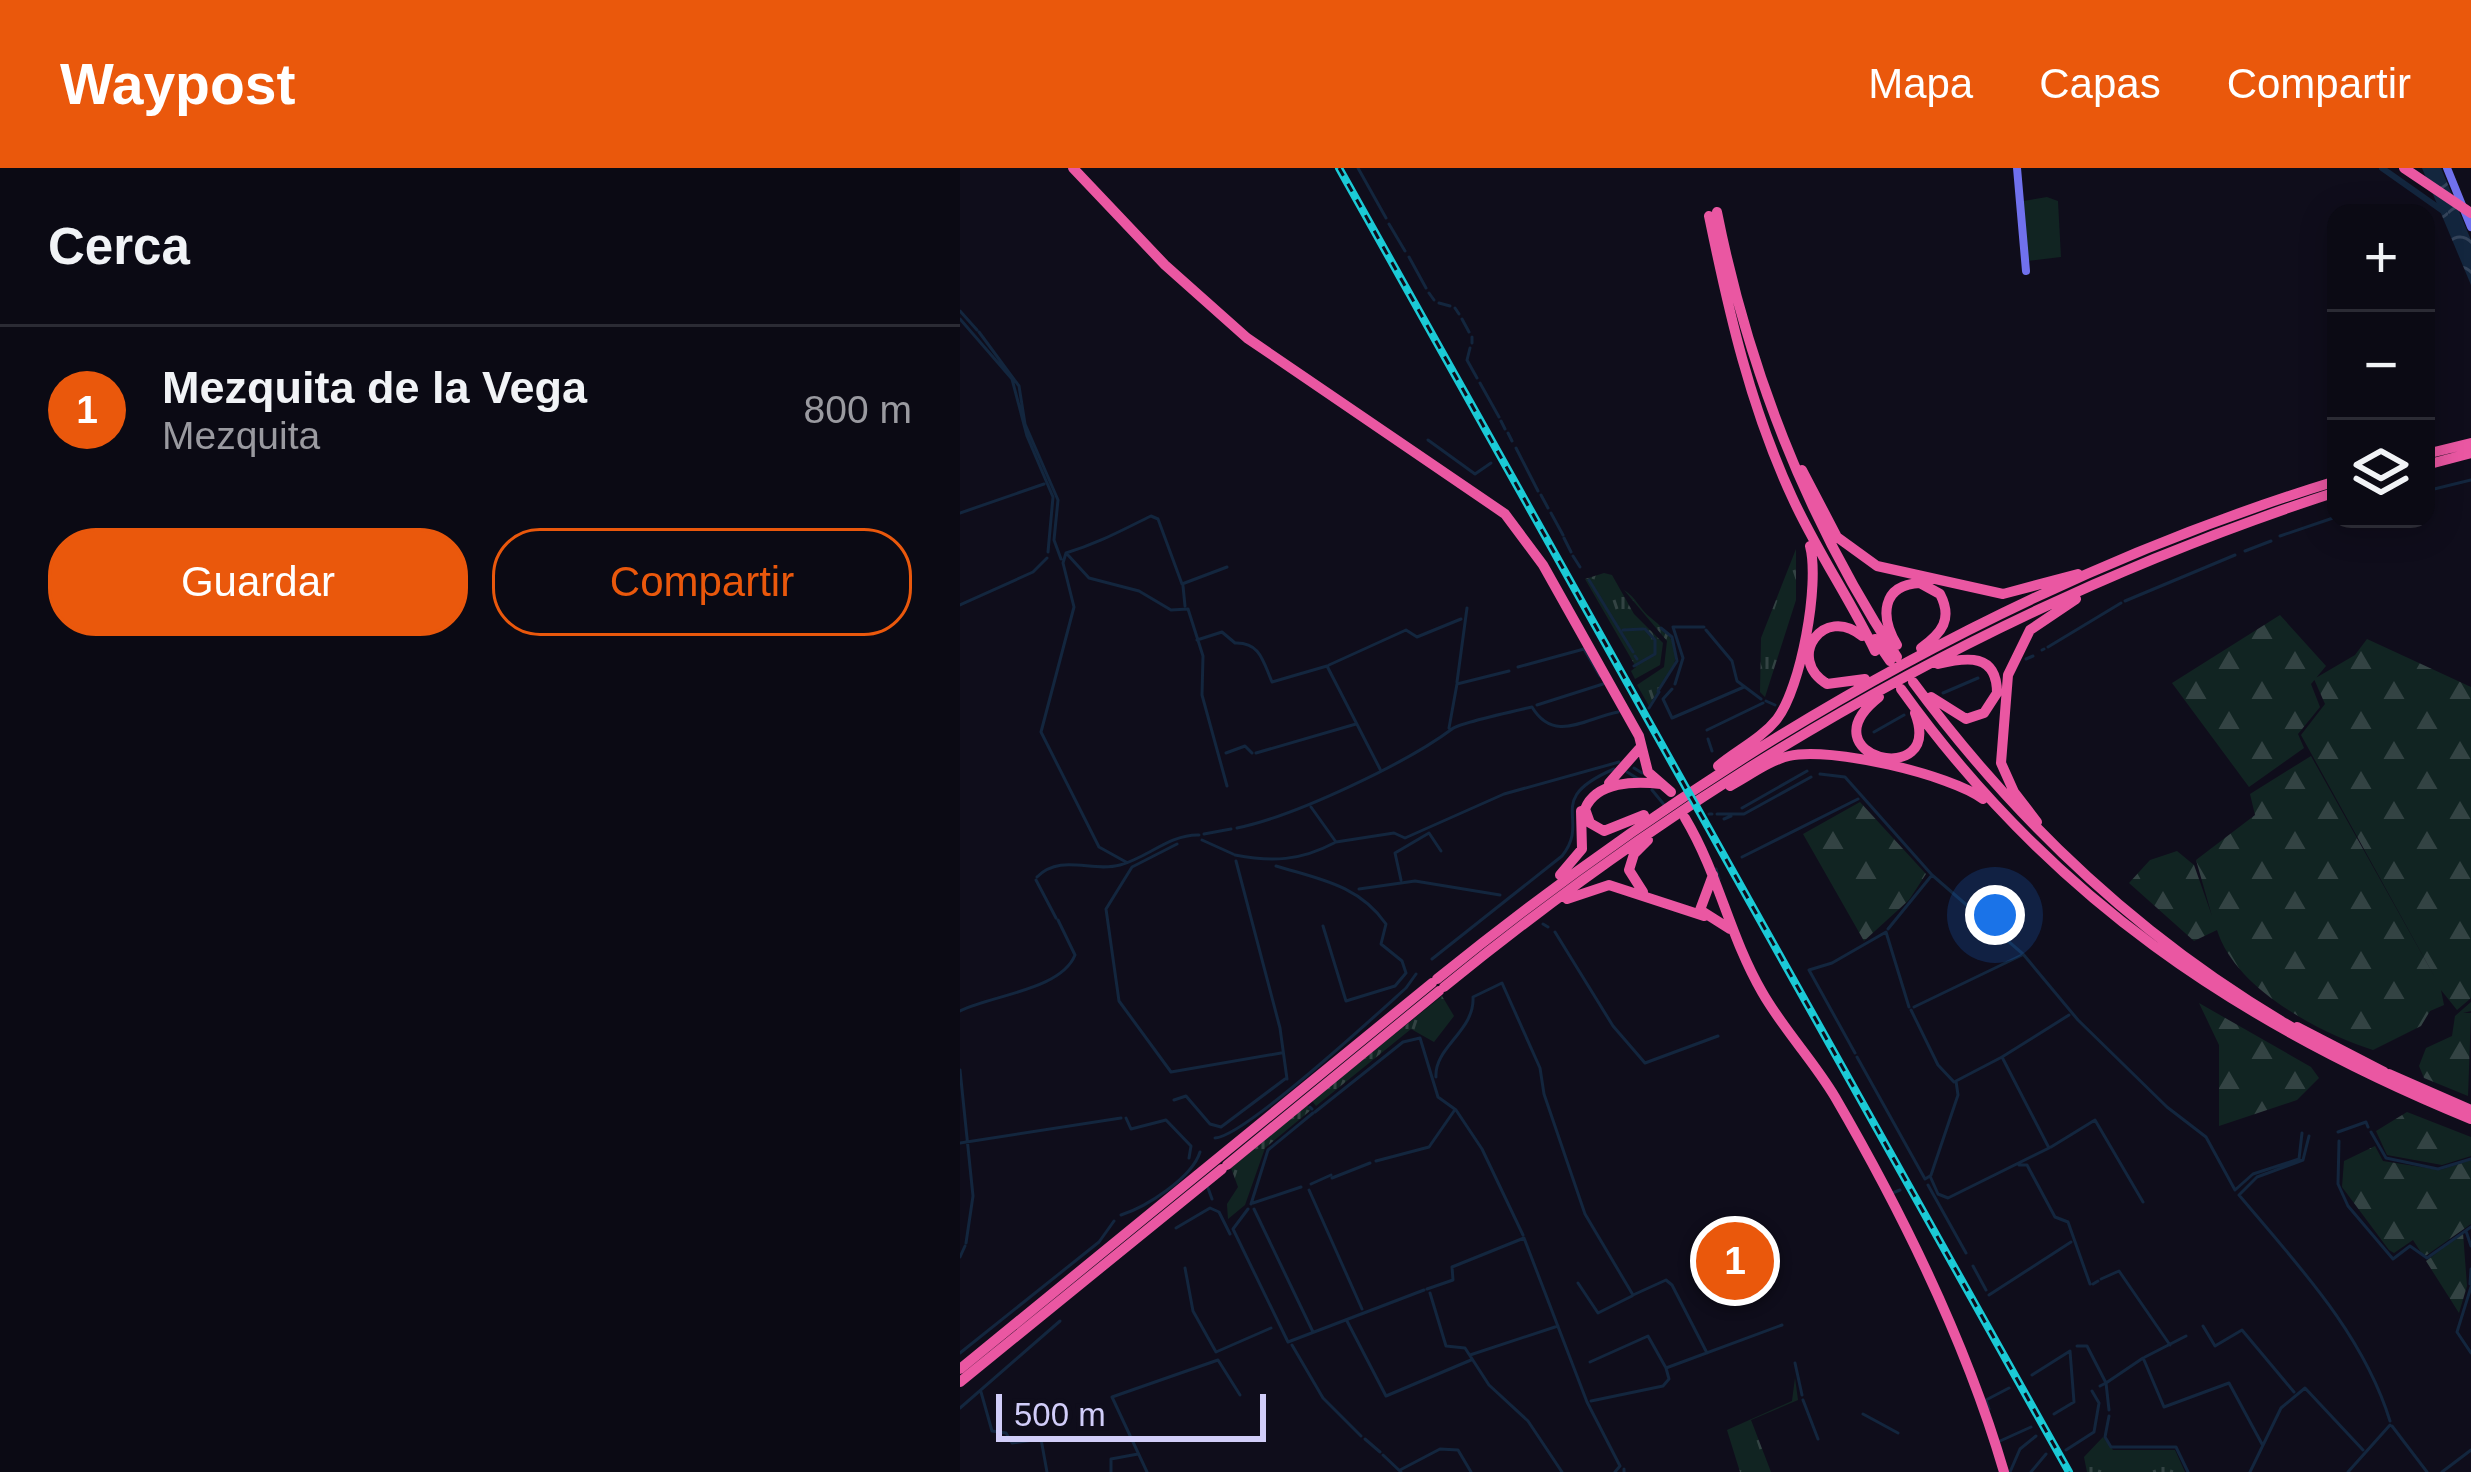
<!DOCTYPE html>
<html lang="es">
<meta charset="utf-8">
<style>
:root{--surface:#0b0a14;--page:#191822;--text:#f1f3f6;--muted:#9a9aa0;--line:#2b2b34;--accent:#ea580c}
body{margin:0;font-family:Helvetica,sans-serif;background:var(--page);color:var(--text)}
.controls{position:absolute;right:36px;top:36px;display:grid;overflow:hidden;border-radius:24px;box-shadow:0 6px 30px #0003}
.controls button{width:108px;height:108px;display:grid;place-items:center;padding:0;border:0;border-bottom:3px solid var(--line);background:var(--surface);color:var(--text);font:60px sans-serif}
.scale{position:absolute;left:36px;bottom:30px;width:270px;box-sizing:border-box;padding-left:12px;border:6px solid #d1cdf9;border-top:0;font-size:33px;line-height:42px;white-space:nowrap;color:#d1cdf9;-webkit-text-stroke:9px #0f0d1b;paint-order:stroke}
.you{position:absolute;left:1035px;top:747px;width:42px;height:42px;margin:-30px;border:9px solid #fff;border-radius:50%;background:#1a73e8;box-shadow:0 0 0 18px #1a73e833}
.badge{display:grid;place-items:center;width:78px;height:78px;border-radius:50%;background:var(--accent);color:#fff;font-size:39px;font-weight:700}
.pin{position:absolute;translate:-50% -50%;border:6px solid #fff;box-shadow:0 3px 12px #0006}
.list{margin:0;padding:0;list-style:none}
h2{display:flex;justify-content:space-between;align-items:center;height:156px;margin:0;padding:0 48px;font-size:51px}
h2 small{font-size:39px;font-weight:400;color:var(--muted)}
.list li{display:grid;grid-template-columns:78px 1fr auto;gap:36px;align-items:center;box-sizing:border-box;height:168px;padding:0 48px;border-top:3px solid var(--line)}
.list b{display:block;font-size:45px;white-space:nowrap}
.list p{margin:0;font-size:39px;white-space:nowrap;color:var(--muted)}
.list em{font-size:39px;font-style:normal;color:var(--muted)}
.actions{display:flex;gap:24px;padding:36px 48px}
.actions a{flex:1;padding:27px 0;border:3px solid var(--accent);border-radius:48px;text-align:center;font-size:42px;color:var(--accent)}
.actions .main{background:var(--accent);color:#fff}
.icon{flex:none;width:66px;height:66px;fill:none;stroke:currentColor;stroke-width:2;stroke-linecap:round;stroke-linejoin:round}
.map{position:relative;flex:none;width:1511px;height:1304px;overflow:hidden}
header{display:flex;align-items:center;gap:72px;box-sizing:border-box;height:168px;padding:0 60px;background:var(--accent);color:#fff}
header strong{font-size:57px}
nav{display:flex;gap:66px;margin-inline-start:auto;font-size:42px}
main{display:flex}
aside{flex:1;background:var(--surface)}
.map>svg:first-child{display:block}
</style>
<header>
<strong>Waypost</strong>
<nav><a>Mapa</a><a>Capas</a><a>Compartir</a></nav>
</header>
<main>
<aside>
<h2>Cerca<small></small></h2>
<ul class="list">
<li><span class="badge">1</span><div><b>Mezquita de la Vega</b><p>Mezquita</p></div><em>800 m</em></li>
</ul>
<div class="actions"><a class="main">Guardar</a><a>Compartir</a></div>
</aside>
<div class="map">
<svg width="1511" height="1304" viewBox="0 0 1511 1304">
<defs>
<pattern id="grass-tufts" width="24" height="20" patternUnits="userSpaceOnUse" patternTransform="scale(3)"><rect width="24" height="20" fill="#112422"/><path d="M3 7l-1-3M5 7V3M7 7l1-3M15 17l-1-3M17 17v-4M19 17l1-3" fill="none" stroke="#334343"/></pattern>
<pattern id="forest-firs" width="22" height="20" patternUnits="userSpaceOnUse" patternTransform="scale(3)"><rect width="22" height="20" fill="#112422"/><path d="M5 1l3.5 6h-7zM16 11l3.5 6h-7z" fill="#334343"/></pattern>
<pattern id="water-waves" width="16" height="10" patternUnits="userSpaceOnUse" patternTransform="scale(3)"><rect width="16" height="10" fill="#13263e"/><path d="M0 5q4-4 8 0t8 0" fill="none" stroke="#34445b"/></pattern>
</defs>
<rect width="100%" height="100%" fill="#0f0d1b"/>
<path fill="url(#grass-tufts)" d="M836,381V432L805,529L800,524L801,470Z
M644,405L652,407L674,446L703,475L700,497L675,511L671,503L676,499L625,411Z
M664,422C676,429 680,442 691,450C737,487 708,504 689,538L677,517L704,499L707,473Z
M482,828L494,848L474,874L451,861L356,938L352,933Z
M347,937L351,942L305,980L285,1037L268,1051L267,1036L278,1019L271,1000Z
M835,1210L838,1232L791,1252L811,1304H780L767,1262L832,1233Z
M1143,1269L1153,1282H1215L1225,1304H1127L1124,1289Z"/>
<path fill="url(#forest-firs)" d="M1320,447L1366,498L1351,516L1360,539L1338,566L1344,580L1289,619L1212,515Z
M1407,471L1511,519V830L1497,842L1481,822L1484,837L1470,843L1461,858L1413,882C1357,864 1275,820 1257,762L1234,773L1169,715L1190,692L1217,683L1234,697L1252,748L1236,692L1295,647L1290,626L1351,588L1478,815L1341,567L1365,536L1354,511L1395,487Z
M900,634L966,706L949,732L904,773L843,666Z
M1511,834V843L1503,845H1511L1508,928L1464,910L1459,898L1466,880L1492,868L1495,848Z
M1239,835L1351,899L1359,910L1337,932L1259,958V877Z
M1447,944L1511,969V988L1482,997L1427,987L1416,963Z
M1415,978L1423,993L1480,1002L1511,992V1056L1464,1089L1453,1072L1434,1085L1429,1082L1382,1019L1384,993Z
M1503,1065L1507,1118L1499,1145L1466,1093Z"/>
<path fill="#112422" d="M1087,29L1098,33L1101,89L1068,93L1063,33Z"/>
<path fill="url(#water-waves)" d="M1462,0H1481L1511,72V117Z"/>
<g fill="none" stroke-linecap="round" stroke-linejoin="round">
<path stroke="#13263e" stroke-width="3" d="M398,0L426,50
M429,56L445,83
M449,89L466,120
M469,125L474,132
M479,135L490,138
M495,140L499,146
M0,143L17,162
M0,151L52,211L67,268L93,329L88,384
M502,151L509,164
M19,164L59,218L65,256L98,332L94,372L101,391
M512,169V175
M510,180L507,192L517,210
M520,215L539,249
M541,253L545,261
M548,265L552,273
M468,272L515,306L531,295
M556,280L578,323
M1466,323L1511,312
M581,327L588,340
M0,345L84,316
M591,345L603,367
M1320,368L1376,349
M604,370L611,384
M1285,383L1311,373
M107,386L129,410L179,423L211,442L228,441L243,488L242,527L267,618
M613,388L620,399
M629,412L673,484
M223,418L225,438
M1165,433L1275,387
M0,437L73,404L87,390
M713,459L723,490L715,516
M713,459H744
M663,462L683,461
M746,462L772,493L777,513L801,531
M237,472L262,464L275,475C300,474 303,493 312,514L367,498L420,601
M1088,479L1161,435
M1082,482L1084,481
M675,488L677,491
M1066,491L1073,488
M369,497L446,462L457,469L501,451
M674,498L695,486V472L685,461
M558,499L624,481L640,508
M497,514L507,440
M712,521L703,531L712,550L784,519
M698,523L717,493L712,469L701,460
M983,525L1018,510
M806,533L815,537
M577,537L643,516
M689,540L699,524
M489,560L497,516L549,503
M747,562L803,535
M914,564L944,547
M748,571L752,583
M266,585L285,578L292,585
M296,585L396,556
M674,600L682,605
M667,604L680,612
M860,606L885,609L972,707L1063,786L1118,852L1207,939L1246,969L1275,1022L1293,1006L1339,991L1342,965
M692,622L706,639
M351,639L376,674L434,665L445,670L544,626L659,594
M782,640L847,603
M749,646H752
M757,646H784L851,609
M764,651L771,648
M277,660C336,648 448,594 492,561C499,555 559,542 572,539C594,576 626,550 658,544
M244,666L271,661
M242,672L273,686
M217,676L172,699L146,741L159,833L211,904L321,885
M275,687C312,694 340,693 374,675
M782,689L898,631
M276,693L320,860L327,911
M166,694L139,679L81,564L114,439L103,395L106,385C139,375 162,362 191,348L198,351L222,416L267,399
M316,698C359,711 399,717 426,756L421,776L442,793L446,805L435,818L386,833L363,758
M756,701L759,711
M77,709C101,685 132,705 160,697C187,690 210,666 239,667
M76,712L96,750
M441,712L435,685L469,665L481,683
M399,721L455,713L540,727
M583,756L588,759
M928,761L972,707
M595,764L653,858L685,895L758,868
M472,791L602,688C632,651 582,632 654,601
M954,839L1062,787
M951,842L978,897L994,914
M0,843C32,827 101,822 115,787L98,752
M895,885L849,802L872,795L926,764L949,839
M897,889L965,1011L970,1008L978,1026L988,1030L1089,980L1042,889L1109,847
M0,902L13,1028L6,1075
M476,909C474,879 515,863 513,829L542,815L580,900L584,926L625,1046L673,1127L706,1112L712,1117L747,1185
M214,932L226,928L250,956L261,959L325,911
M350,939L352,941
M355,944L443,874L460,870L478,929L496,942L522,981L563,1067
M166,950L171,961L206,952L231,978L229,990
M1378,964L1406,954L1408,959
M1411,964L1426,990L1478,1001L1511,991
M1349,968L1343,992L1297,1009L1279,1027C1336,1095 1403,1165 1430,1253
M255,970C284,969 416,847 446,820L456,806
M1379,973L1378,1016L1388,1038L1433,1091L1450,1078L1467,1090L1511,1059
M0,975L161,950
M1091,979L1135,952L1183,1034
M416,993L469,979L494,943
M1059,997H1067L1095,1049L1108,1054L1130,1116
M971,1007L998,927L996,913L1042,889
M372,1010L410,995
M351,1016L371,1007
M968,1017L1006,1085
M248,1020L252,1031
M349,1022L402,1141
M930,1026L940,1022
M293,1035L341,1019
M291,1036L308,982L353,945
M288,1041L273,1061L328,1174L464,1122
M294,1041L353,1164
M161,1047C186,1039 232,1010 240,984
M216,1060L250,1040L259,1044L270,1066
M1506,1063L1511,1078
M0,1089L5,1078
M1013,1098L1026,1122
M225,1100L233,1143L256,1184L311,1160
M1141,1111L1159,1103L1210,1177
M618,1115L638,1145L672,1128
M1133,1116L1138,1113
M1510,1116L1511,1101
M1511,1119L1497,1164L1511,1185
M467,1121L493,1112L492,1099L564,1070L627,1234L660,1298L655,1304
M470,1125L486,1178L505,1180L529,1217L568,1253L602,1304
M1029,1127L1111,1074
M387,1153L426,1228L511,1192
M1243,1158L1255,1178L1282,1162L1334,1224
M332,1177L363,1230L401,1268
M1117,1178H1127L1146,1215L1183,1190
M0,1185L139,1074L154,1053
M510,1187L598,1158
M1185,1189L1226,1168
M1184,1192L1204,1239L1269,1215L1302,1276
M630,1194L688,1168L706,1200
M835,1195L842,1227
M1072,1207L1110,1183L1114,1234L1094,1246
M1140,1218L1146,1215L1149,1242
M21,1224L32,1263L46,1265L52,1275L81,1271L87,1304
M843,1232L858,1271
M631,1233L703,1218L709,1211L706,1200L822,1157
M0,1240L100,1153
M1029,1241L1026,1232L1049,1220
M903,1246L938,1265
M1149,1248L1145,1269L1151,1279H1216L1228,1304
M1432,1258L1467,1304
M405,1271L420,1284
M1040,1273L1071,1259
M1106,1282L1134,1264L1139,1235L1132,1223
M423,1287L441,1304
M664,1301V1304
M440,1302L480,1281L498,1282L511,1304
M151,1304V1291L178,1286
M187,1304L152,1229L258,1192L280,1227
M1050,1304L1060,1281L1076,1268
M1071,1304L1086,1286
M1290,1304L1321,1240L1345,1220L1403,1282
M1388,1304L1430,1257
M1482,1304L1511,1282"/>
<path stroke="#13263e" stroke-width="6" d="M1422,0L1483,43"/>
<path stroke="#7071ed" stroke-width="8" d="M1057,0L1066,103
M1487,0L1511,59"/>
<path stroke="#ea57a2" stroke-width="10" d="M113,0L205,97L287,170L545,346L583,397L679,568L688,604L711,624
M1444,0L1511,45
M757,44C789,204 847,352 937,489
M749,48C769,145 790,238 832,329C856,382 890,431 915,483
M1466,286L1511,275
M1466,297L1511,285
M842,302L877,369L917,398L1043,426L1118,406
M902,468C864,436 825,490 867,516L905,511
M915,471L930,493
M937,477C920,449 921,417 960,415L980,426C993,451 982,465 961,480
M953,514C1058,656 1186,776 1340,864
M941,521C1090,729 1277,855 1511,951
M919,529C843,589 985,623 955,545
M971,529L1006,551L1024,545L1037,525C1037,485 1007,489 978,496
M758,598C777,582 801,571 817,551C841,520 860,416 850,378
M649,615L679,581
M770,618C789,608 808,593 829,588C870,578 991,607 1023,631
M684,647L644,663L630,655L625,641C636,613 676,613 701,616
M725,650C759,707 769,767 802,824C823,861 853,892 875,929C943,1046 1006,1174 1044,1304
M1077,654L1054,624L1041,595L1048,507L1070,462L1116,431
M600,707L622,681L621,643
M753,707L740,742L770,761
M683,724L669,702L674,686L688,672
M607,731L649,717L744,748
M477,811C744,595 1046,414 1376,313
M484,819C750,602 1049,430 1376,324
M1337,859L1424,904
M1429,906L1511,942
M267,997L479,823
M0,1201L472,815
M0,1214L262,1001"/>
<defs>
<path id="rail" d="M379,0L1109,1304"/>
</defs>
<use href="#rail" stroke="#1bcad6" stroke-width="8"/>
<use href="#rail" stroke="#0f0d1b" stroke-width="3" stroke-dasharray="9" stroke-linecap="butt"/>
</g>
</svg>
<div class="controls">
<button>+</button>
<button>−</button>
<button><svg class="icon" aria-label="layers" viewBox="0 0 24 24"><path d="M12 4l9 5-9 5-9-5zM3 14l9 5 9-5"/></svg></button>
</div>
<div class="scale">500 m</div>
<div class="you"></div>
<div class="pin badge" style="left:775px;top:1093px">1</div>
</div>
</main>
